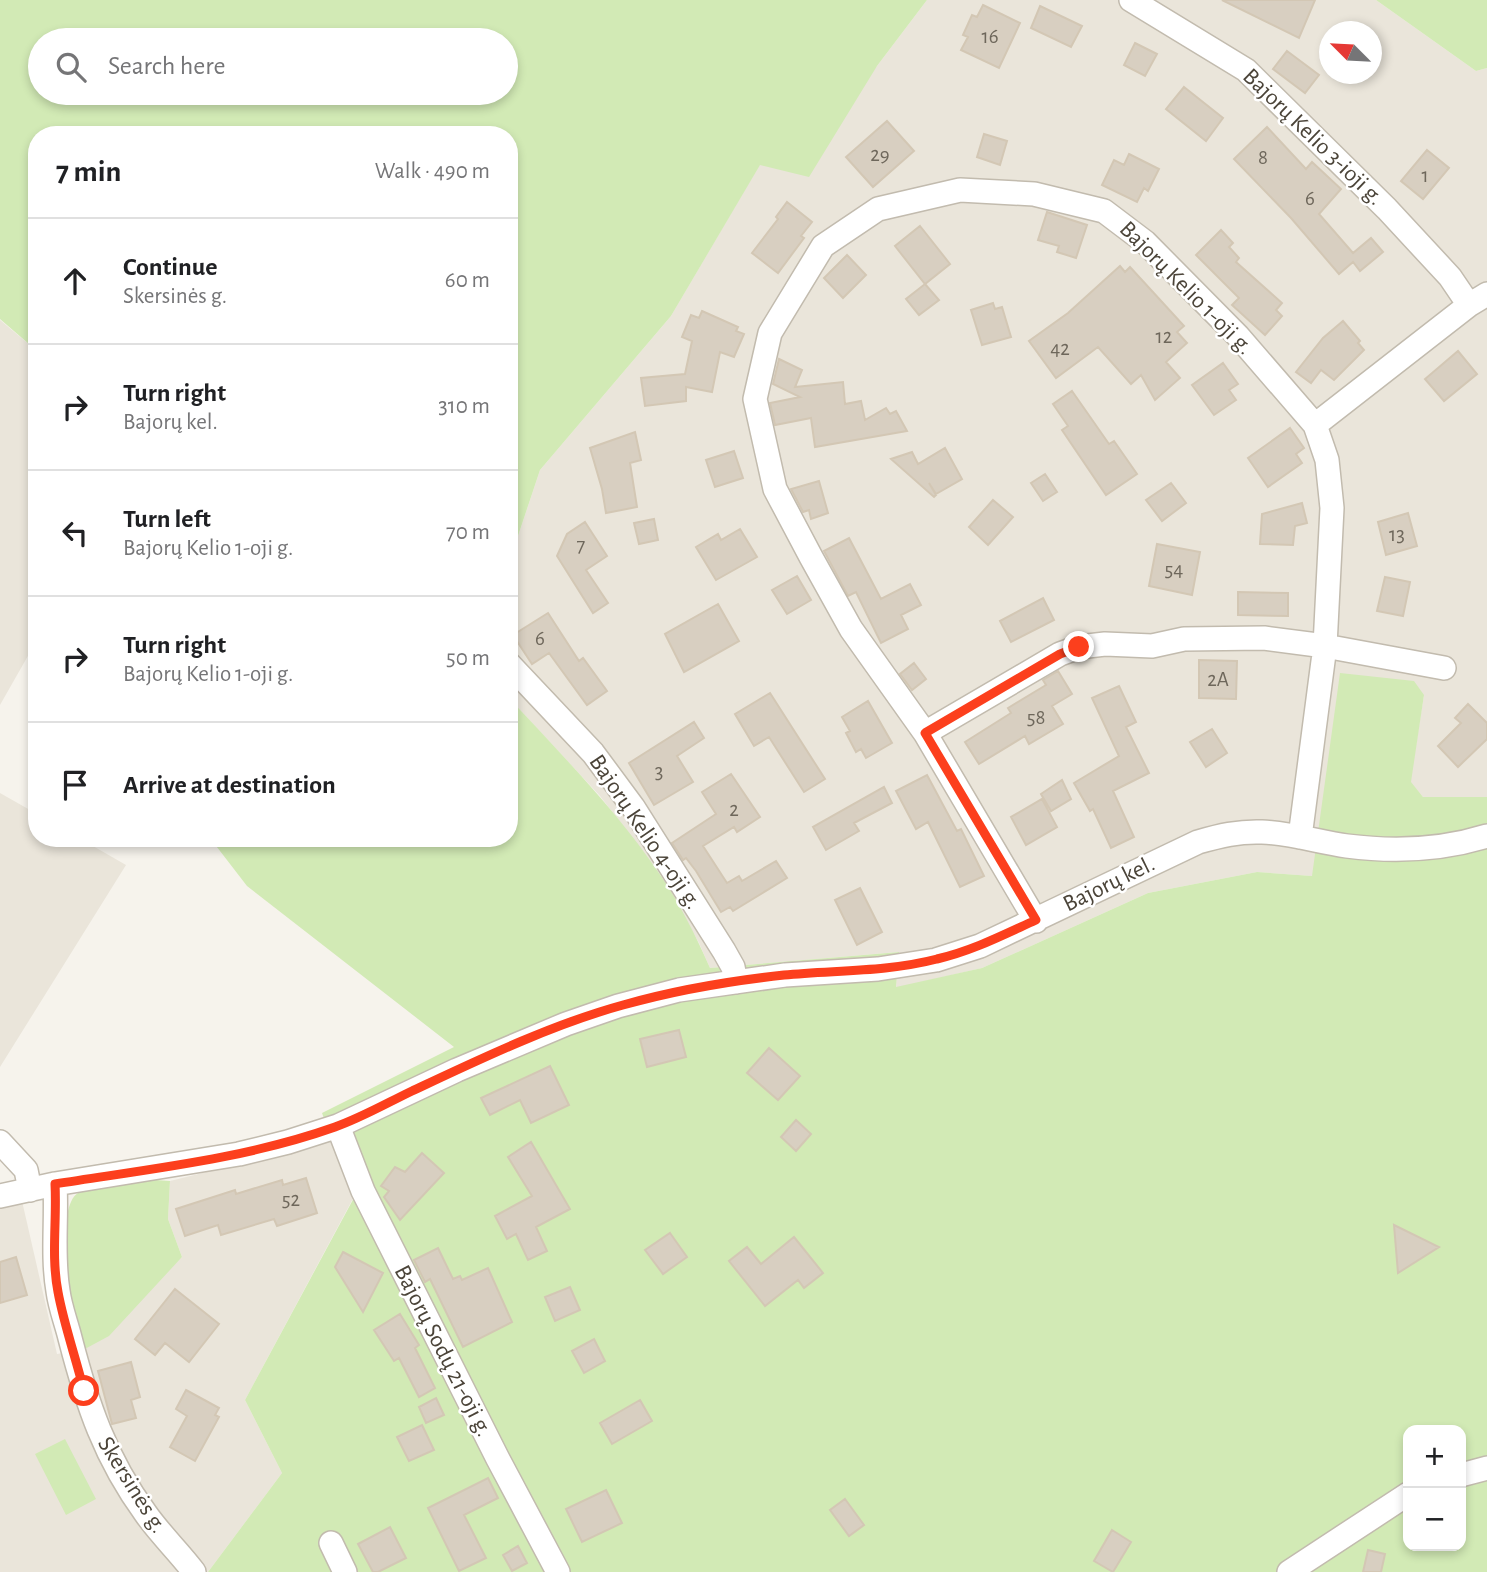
<!DOCTYPE html>
<meta charset="utf-8">
<style>
:root{--surface:#fff;--page:#f6f6f6;--text:#202124;--muted:#757577;--line:#e0e0e0}
body{margin:0;font-family:"Alegreya Sans",sans-serif;background:var(--page);color:var(--text)}
.controls{position:absolute;right:21px;bottom:21px;display:grid;overflow:hidden;border-radius:14px;box-shadow:0 4px 10px #0003}
.controls button{width:63px;height:63px;display:grid;place-items:center;padding:0;border:0;border-bottom:2px solid var(--line);background:var(--surface);color:var(--text);font:35px sans-serif}
.compass{position:absolute;left:1319px;top:21px;width:63px;height:63px;border-radius:50%;background:var(--surface);box-shadow:0 4px 10px #0003;rotate:294deg}
.stop{position:absolute;width:21px;height:21px;margin:-16px;border:5px solid #fc3f1d;border-radius:50%;background:#fff}
.stop.end{background:#fc3f1d;border-color:#fff;box-shadow:0 2px 7px #0008}
.list{margin:0;padding:0;list-style:none}
h2{display:flex;justify-content:space-between;align-items:center;height:91px;margin:0;padding:0 28px;font-size:30px}
h2 small{font-size:23px;font-weight:400;color:var(--muted)}
.list li{display:grid;grid-template-columns:46px 1fr auto;gap:21px;align-items:center;box-sizing:border-box;height:126px;padding:0 28px;border-top:2px solid var(--line)}
.list b{display:block;font-size:26px;white-space:nowrap}
.list p{margin:0;font-size:23px;white-space:nowrap;color:var(--muted)}
.list em{font-size:23px;font-style:normal;color:var(--muted)}
.icon{flex:none;width:38px;height:38px;fill:none;stroke:currentColor;stroke-width:2;stroke-linecap:round;stroke-linejoin:round}
.map{position:relative;flex:none;width:1487px;height:1572px;overflow:hidden}
.search{position:absolute;background:var(--surface);box-shadow:0 4px 10px #0003;left:28px;top:28px;width:490px;height:77px;display:flex;align-items:center;gap:18px;box-sizing:border-box;padding:0 24px;border-radius:38px;color:var(--muted);font-size:26px}
.panel{position:absolute;background:var(--surface);box-shadow:0 4px 10px #0003;left:28px;top:126px;width:490px;height:721px;border-radius:28px}
.map>svg:first-child{display:block}
</style>
<div class="map">
<svg width="1487" height="1572" viewBox="0 0 1487 1572">
<rect width="100%" height="100%" fill="#f6f3ec"/>
<path fill="#eae5da" fill-rule="evenodd" d="M927,0H1376L1476,71L1487,68V797H1423L1410,782L1424,695L1312,876L1257,872L1148,893L982,968L896,988L898,952L710,968L699,943L660,874L600,796L509,698V563L540,470L671,316L760,164L877,66ZM1330,32H1372V74H1330Z
M0,320L37,351V640L0,705Z
M0,793L37,814V838H79L126,865L0,1067Z
M332,1141L356,1193L245,1400L282,1473L208,1572H0V1206L22,1201L57,1354L83,1350L182,1257L168,1219L170,1181Z"/>
<path fill="#d2eab5" fill-rule="evenodd" d="M0,0H927L877,66L809,177L760,165L671,316L540,470L509,563V135H37V351L0,319ZM40,40H506V93H40Z
M1376,0H1487V68L1476,71Z
M1340,673L1414,681L1424,695L1411,782L1423,797H1487V1572H208L282,1473L245,1400L356,1194L332,1141L322,1113L454,1047L247,886L210,838H509V698C561,754 616,810 659,873C679,902 696,936 710,968L899,952L896,987L982,968L1148,893L1257,872L1312,876ZM1408,1430H1461V1546H1408Z
M141,1179L170,1181L168,1219L182,1257L109,1336L83,1350C77,1328 69,1305 66,1282C64,1263 61,1203 78,1193C92,1183 124,1182 141,1179Z
M65,1439L96,1499L66,1515L35,1454Z"/>
<path fill="#d8cfc1" stroke="#d3c7b4" stroke-width="2" d="M1222,0H1315L1299,38Z
M983,5L1020,23L999,68L961,50L968,37L963,35L972,15L977,17Z
M1040,6L1082,26L1071,47L1031,28Z
M1135,43L1157,54L1145,76L1124,65Z
M1287,51L1319,75L1305,93L1273,69Z
M1184,87L1223,118L1206,141L1166,109Z
M887,121L914,151L873,187L846,157Z
M1267,127L1306,169L1312,162L1341,189L1319,214L1353,253L1371,238L1383,252L1360,271L1353,262L1339,274L1291,218L1234,159Z
M984,134L1007,141L1000,165L977,157Z
M1427,150L1449,168L1423,199L1401,181Z
M1129,154L1159,169L1148,191L1144,188L1137,202L1102,185L1114,160L1124,165Z
M787,202L812,222L801,236L804,238L778,273L752,253L778,219L776,217Z
M1047,212L1087,225L1076,258L1057,252L1059,246L1038,240Z
M920,226L950,264L925,284L895,246Z
M1221,230L1233,243L1229,247L1239,258L1236,262L1282,303L1276,310L1282,316L1265,335L1232,305L1239,298L1196,255Z
M847,255L866,275L843,298L824,278Z
M1120,266L1125,272L1130,267L1184,326L1177,332L1187,343L1166,362L1180,378L1155,400L1141,375L1131,384L1098,347L1056,378L1029,341L1068,313Z
M925,284L939,300L919,315L906,299Z
M993,303L995,309L1002,307L1011,337L982,345L971,310Z
M702,311L738,327L736,331L744,334L734,357L720,352L712,392L686,387V401L645,406L641,378L685,374L692,341L682,337L691,315L699,318Z
M1343,321L1360,341L1358,343L1364,350L1334,380L1321,370L1311,383L1296,372L1323,338Z
M1458,351L1477,374L1444,401L1425,379Z
M779,359L802,370L795,387L843,382L845,404L861,401L865,420L886,408L890,414L896,411L907,431L815,447L811,418L775,425L770,403L800,397L773,384Z
M1223,363L1238,384L1229,390L1236,400L1214,415L1192,385Z
M1072,391L1109,444L1114,441L1137,474L1106,495L1062,430L1068,426L1053,404Z
M1290,428L1304,448L1296,454L1302,463L1268,487L1248,458Z
M635,432L641,460L630,463L637,507L606,513L602,489L590,448Z
M945,448L962,479L936,494L929,483L936,495L934,497L891,459L912,452L918,464Z
M734,451L743,478L715,487L706,460Z
M1045,474L1057,492L1043,501L1031,483Z
M819,481L828,513L811,519L809,510L803,512L791,489Z
M1171,483L1186,503L1162,521L1146,500Z
M993,500L1013,517L988,545L969,527Z
M1302,503L1307,523L1295,526L1293,545L1260,544L1262,514Z
M1408,513L1417,546L1386,555L1378,522Z
M654,519L658,540L639,544L634,523Z
M585,522L607,556L586,570L608,603L593,613L557,556L567,534Z
M740,529L757,557L716,580L696,547L718,534L721,540Z
M849,538L881,599L910,584L921,605L901,615L908,629L881,643L856,592L848,596L824,551Z
M1157,544L1200,552L1192,595L1149,586Z
M797,576L811,600L787,614L772,590Z
M1385,577L1410,582L1403,616L1377,611Z
M1238,592L1288,593V616L1238,615Z
M1043,598L1054,620L1011,642L1000,621Z
M718,604L739,641L684,672L665,634Z
M548,613L579,661L583,658L607,691L587,705L549,653L532,664L513,635Z
M1199,660L1237,661L1236,699L1199,698Z
M914,663L926,679L912,690L900,674Z
M1058,671L1072,694L1052,706L1063,724L1029,744L1025,736L979,764L965,742L1011,713L1008,708L1046,685L1043,680Z
M1119,686L1136,722L1126,727L1149,773L1113,791L1134,837L1111,848L1093,809L1090,811L1074,783L1119,756L1092,698Z
M770,693L825,779L804,792L769,737L754,746L735,714Z
M868,701L892,743L866,758L861,749L856,752L846,733L850,731L842,717Z
M1468,704L1487,723V739L1458,767L1438,746L1461,723L1455,718Z
M694,722L704,738L677,756L693,782L654,805L629,763Z
M1212,729L1227,753L1206,767L1190,742Z
M731,774L760,817L737,832L734,827L703,846L727,883L739,876L742,881L776,861L787,878L733,911L730,907L721,912L696,871L686,858L683,860L672,843L716,814L702,792Z
M927,775L957,831L961,829L984,876L960,887L928,822L916,829L896,791Z
M1062,780L1071,799L1051,811L1041,794Z
M884,787L892,803L854,823L859,831L826,850L813,827Z
M1042,799L1057,827L1026,845L1011,817Z
M860,888L882,932L857,945L835,900Z
M679,1030L686,1057L647,1067L640,1039Z
M769,1048L800,1076L778,1100L747,1073Z
M550,1066L569,1105L531,1123L520,1100L490,1115L481,1098Z
M796,1120L811,1134L796,1151L781,1137Z
M531,1142L570,1209L536,1227L547,1251L528,1260L516,1234L507,1239L495,1216L532,1196L508,1157Z
M422,1153L444,1173L400,1220L384,1197L389,1191L381,1186L395,1167L405,1172Z
M306,1178L317,1213L277,1226L274,1219L221,1235L218,1225L185,1236L176,1209L235,1190L236,1194L282,1180L283,1185Z
M1394,1225L1439,1247L1398,1273Z
M670,1233L687,1257L663,1274L645,1250Z
M794,1237L823,1273L804,1288L798,1280L765,1306L729,1261L747,1247L761,1264Z
M438,1248L453,1279L460,1276L462,1280L488,1268L512,1322L463,1347L430,1279L425,1282L414,1260Z
M343,1252L383,1273L363,1312L335,1267Z
M16,1257L27,1295L0,1303V1262Z
M570,1287L580,1310L555,1321L545,1297Z
M175,1289L219,1324L189,1362L165,1343L155,1355L135,1339Z
M400,1314L419,1345L415,1348L435,1388L419,1397L399,1358L394,1361L374,1330Z
M594,1339L605,1361L584,1373L572,1351Z
M131,1362L140,1397L131,1400L136,1418L112,1424L98,1371Z
M186,1390L219,1408L215,1415L219,1417L195,1461L170,1447L187,1416L176,1409Z
M436,1398L444,1415L426,1423L419,1407Z
M640,1400L652,1421L612,1444L600,1423Z
M422,1425L434,1450L409,1461L397,1437Z
M488,1478L498,1498L464,1515L486,1558L459,1571L428,1508Z
M606,1490L622,1523L582,1542L566,1509Z
M845,1499L864,1525L849,1536L830,1510Z
M390,1527L406,1558L378,1572H373L358,1544Z
M1112,1530L1131,1542L1113,1572L1094,1561Z
M518,1546L527,1563L512,1571L503,1555Z
M1368,1550L1385,1554L1381,1572H1363Z"/>
<g fill="none" stroke-linecap="round" stroke-linejoin="round">
<defs>
<path id="minor" d="M1131,0L1246,70L1387,209L1450,277L1469,305
M1315,425L1469,305L1487,294
M509,664L593,753L633,807L724,951L733,967L736,982
M925,733L1060,654L1079,647L1105,644L1152,646L1184,639L1264,638L1325,646L1444,668
M1036,921L925,733L851,629L811,557L775,489L755,399L770,333L823,246L878,209L960,190L1034,194L1104,211L1145,242L1238,336L1315,425L1327,460L1332,508L1325,646L1300,837
M338,1126L363,1191L498,1459L558,1572
M0,1142L26,1170L30,1190
M55,1184C57,1220 52,1256 58,1291C60,1307 66,1322 70,1338C87,1404 105,1458 146,1514C160,1534 179,1552 194,1572
M0,1196L55,1184L239,1154L288,1142L338,1126L457,1070L566,1024L618,1006L679,990L785,975L878,969L936,960L980,946L1198,842C1219,836 1239,831 1262,832C1290,833 1319,842 1347,846C1394,852 1442,850 1487,836
M1461,1475L1487,1468
M331,1543L345,1572
M1289,1572L1408,1494"/>
</defs>
<use href="#minor" stroke="#c2bbae" stroke-width="26"/>
<use href="#minor" stroke="#fff" stroke-width="23"/>
</g>
<g fill="none" stroke-linecap="round" stroke-linejoin="round">
<path stroke="#fc3f1d" stroke-width="9" d="M84,1391C76,1358 64,1325 58,1292C51,1256 57,1220 55,1184C149,1169 245,1159 335,1127C361,1118 387,1103 412,1091C478,1060 553,1024 623,1005C676,990 729,981 784,975C835,970 887,972 937,959C972,951 1003,935 1036,920L925,733L1060,654L1079,647"/>
</g>
<g text-anchor="middle" dominant-baseline="central" stroke-width="5" stroke-linejoin="round" paint-order="stroke">
<g font-size="21" fill="#6e675b">
<text x="990" y="36">16</text>
<text x="880" y="154">29</text>
<text x="1263" y="157">8</text>
<text x="1425" y="175">1</text>
<text x="1310" y="198">6</text>
<text x="1164" y="336">12</text>
<text x="1060" y="348">42</text>
<text x="1397" y="534">13</text>
<text x="581" y="545">7</text>
<text x="1174" y="569">54</text>
<text x="540" y="638">6</text>
<text x="1218" y="679">2A</text>
<text x="1036" y="717">58</text>
<text x="659" y="771">3</text>
<text x="734" y="809">2</text>
<text x="291" y="1199">52</text>
</g>
<g font-size="24" fill="#4b4439" stroke="#fff">
<text transform="translate(1313 137) rotate(44)">Bajorų Kelio 3-ioji g.</text>
<text transform="translate(1186 288) rotate(45)">Bajorų Kelio 1-oji g.</text>
<text transform="translate(645 832) rotate(56)">Bajorų Kelio 4-oji g.</text>
<text transform="translate(1109 884) rotate(-26)">Bajorų kel.</text>
<text transform="translate(443 1351) rotate(63)">Bajorų Sodų 21-oji g.</text>
<text transform="translate(132 1485) rotate(58)">Skersinės g.</text>
</g>
</g>
</svg>
<div class="controls">
<button>+</button>
<button>−</button>
</div>
<svg class="compass" viewBox="-18 -18 36 36"><path d="M0-13l5 13h-10z" fill="#e53935"/><path d="M0 13l5-13h-10z" fill="#757577"/></svg>
<div class="stop" style="left:84px;top:1391px"></div>
<div class="stop end" style="left:1079px;top:647px"></div>
<div class="search"><svg class="icon" aria-label="search" viewBox="0 0 24 24"><circle cx="10" cy="10" r="6"/><path d="M15 15l6 6"/></svg>Search here</div>
<section class="panel">
<h2>7 min<small>Walk · 490 m</small></h2>
<ul class="list">
<li><svg class="icon" aria-label="ahead" viewBox="0 0 24 24"><path d="M12 20V5M6 11l6-6 6 6"/></svg><div><b>Continue</b><p>Skersinės g.</p></div><em>60 m</em></li>
<li><svg class="icon" aria-label="right" viewBox="0 0 24 24"><path d="M7 20v-9h11M14 6l5 5-5 5"/></svg><div><b>Turn right</b><p>Bajorų kel.</p></div><em>310 m</em></li>
<li><svg class="icon" aria-label="left" viewBox="0 0 24 24"><path d="M17 20v-9H6M10 6l-5 5 5 5"/></svg><div><b>Turn left</b><p>Bajorų Kelio 1-oji g.</p></div><em>70 m</em></li>
<li><svg class="icon" aria-label="right" viewBox="0 0 24 24"><path d="M7 20v-9h11M14 6l5 5-5 5"/></svg><div><b>Turn right</b><p>Bajorų Kelio 1-oji g.</p></div><em>50 m</em></li>
<li><svg class="icon" aria-label="arrive" viewBox="0 0 24 24"><path d="M6 21V4h12l-3 4 3 4H6"/></svg><div><b>Arrive at destination</b></div></li>
</ul>
</section>
</div>
